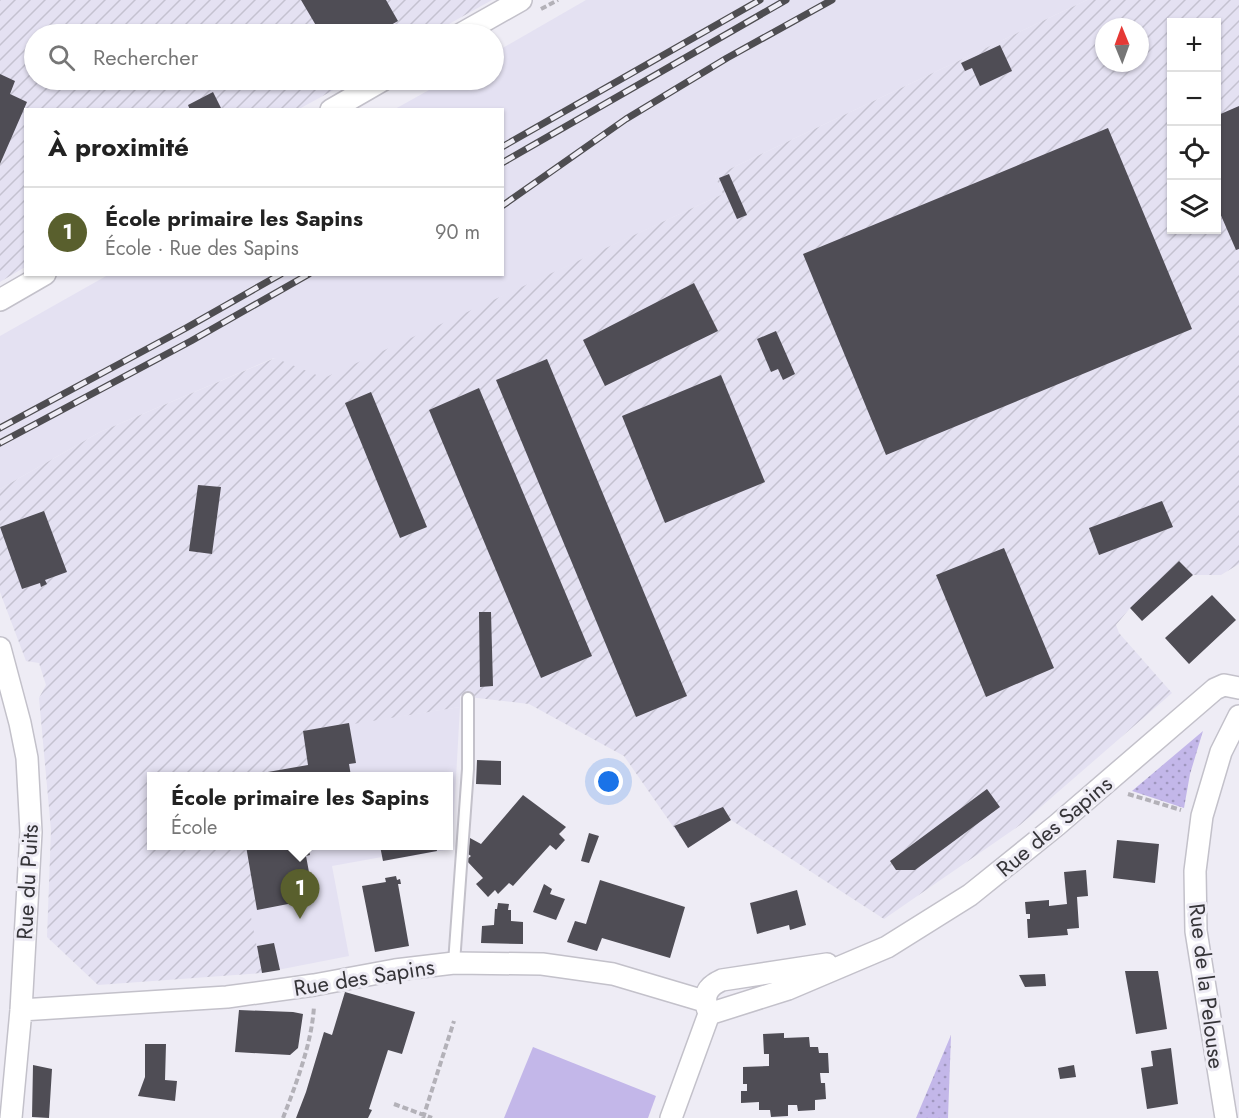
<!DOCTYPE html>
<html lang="fr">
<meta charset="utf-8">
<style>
:root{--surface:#fff;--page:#f6f6f6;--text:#222;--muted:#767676;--line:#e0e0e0;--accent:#595f2d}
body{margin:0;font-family:Jost,sans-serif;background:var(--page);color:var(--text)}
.controls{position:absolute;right:18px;top:18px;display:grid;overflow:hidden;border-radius:0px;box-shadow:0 2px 4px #0004}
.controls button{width:54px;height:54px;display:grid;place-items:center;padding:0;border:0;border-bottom:2px solid var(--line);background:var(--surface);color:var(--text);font:30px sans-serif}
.compass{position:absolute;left:1095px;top:18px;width:54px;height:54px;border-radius:50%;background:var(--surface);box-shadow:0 2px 4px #0004;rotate:359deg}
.you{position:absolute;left:609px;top:782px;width:21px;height:21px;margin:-15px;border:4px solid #fff;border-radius:50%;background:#1a73e8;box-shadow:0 0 0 9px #1a73e833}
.badge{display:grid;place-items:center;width:39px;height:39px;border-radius:50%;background:var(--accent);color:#fff;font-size:20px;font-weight:700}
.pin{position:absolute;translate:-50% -50px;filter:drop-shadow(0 2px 3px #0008)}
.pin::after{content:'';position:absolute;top:32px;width:21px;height:18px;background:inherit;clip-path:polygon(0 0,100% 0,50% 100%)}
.popup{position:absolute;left:147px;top:772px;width:306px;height:78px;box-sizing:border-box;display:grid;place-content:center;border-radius:0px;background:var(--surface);filter:drop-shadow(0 2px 4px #0005);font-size:20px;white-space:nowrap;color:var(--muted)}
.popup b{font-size:22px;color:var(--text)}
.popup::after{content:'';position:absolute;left:50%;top:100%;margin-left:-12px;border:12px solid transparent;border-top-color:var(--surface)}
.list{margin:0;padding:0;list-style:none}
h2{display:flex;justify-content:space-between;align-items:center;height:78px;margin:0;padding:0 24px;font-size:26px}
h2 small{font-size:20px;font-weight:400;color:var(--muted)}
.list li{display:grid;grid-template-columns:39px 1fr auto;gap:18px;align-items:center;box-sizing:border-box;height:90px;padding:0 24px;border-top:2px solid var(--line)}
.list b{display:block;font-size:22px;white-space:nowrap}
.list p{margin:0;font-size:20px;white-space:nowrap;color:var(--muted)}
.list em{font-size:20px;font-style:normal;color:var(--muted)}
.icon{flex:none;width:33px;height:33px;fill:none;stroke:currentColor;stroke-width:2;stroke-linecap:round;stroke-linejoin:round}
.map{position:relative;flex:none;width:1239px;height:1118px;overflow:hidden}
.search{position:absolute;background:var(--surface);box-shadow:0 2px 4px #0004;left:24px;top:24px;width:480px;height:66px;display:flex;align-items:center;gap:15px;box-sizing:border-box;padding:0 21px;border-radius:33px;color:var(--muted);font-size:22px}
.panel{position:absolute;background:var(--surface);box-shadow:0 2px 4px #0004;left:24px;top:108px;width:480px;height:168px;border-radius:0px}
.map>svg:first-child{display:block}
</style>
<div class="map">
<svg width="1239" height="1118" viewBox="0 0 1239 1118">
<defs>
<pattern id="industrial-furrows" width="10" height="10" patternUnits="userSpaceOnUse" patternTransform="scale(1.5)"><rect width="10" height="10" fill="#e4e1f2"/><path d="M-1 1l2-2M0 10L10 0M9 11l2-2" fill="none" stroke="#c4c2d0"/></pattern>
<pattern id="grass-dots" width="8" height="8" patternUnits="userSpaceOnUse" patternTransform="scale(1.5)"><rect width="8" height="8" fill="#c3b7e9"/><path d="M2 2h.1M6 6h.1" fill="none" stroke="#9f96be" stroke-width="1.8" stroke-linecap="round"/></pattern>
</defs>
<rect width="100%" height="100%" fill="#eeecf5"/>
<path fill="#e4e1f2" d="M586,0H1087L715,176L723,194L324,379L274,358L100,432L0,489V336L108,275L502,274V110L395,109L447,80H494V53Z
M460,707L452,849L383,861L382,857L332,866L349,956L262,973L249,912L257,909L246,846H448V776H263L262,773L303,731Z"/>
<path fill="url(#industrial-furrows)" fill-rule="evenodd" d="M0,0H492L431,34H34V80H352L299,109L26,110L25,267L0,282Z
M1087,0H1239V564L1221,575H1193L1179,561L1130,608L1116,625L1119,633L1172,693L1020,825L884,919L731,820L688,848L624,756L529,704L460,696V707L303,732L308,765L262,773L263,776H152V846H246L257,910L250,912L262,973L98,985L47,937L51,830L39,698L46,685L39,663L26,661L0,592V489L100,432L275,358L324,378L723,194L715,176ZM1172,22H1216V230H1172ZM1104,27H1140V63H1104Z"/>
<path fill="url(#grass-dots)" d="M1203,731L1190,774L1184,808L1132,791Z
M951,1035L948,1118H916Z"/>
<path fill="#c3b7e9" d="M533,1047L656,1096L648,1118H504Z"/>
<path fill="#4f4d55" d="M301,0H386L398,21L375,34H321Z
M1000,45L1012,71L980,86L972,68L965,71L961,63Z
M0,74L15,81L10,94L27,102L0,164Z
M213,92L222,110H190L188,105Z
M1239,106V249L1236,250L1216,204V116Z
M1108,128L1192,329L886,455L803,254Z
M729,174L747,215L737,219L719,178Z
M694,283L718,331L605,386L583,340Z
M776,331L795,374L783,380L778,369L771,372L757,339Z
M547,359L687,696L636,717L496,380Z
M721,375L765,482L665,523L622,416Z
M479,388L592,656L541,678L429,410Z
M371,392L427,527L400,538L345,403Z
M198,485L221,487L212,554L189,551Z
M1162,501L1173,527L1099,555L1089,528Z
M44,511L67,572L45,580L47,584L41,587L40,583L22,589L0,527Z
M1004,548L1054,668L986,697L936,575Z
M1179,561L1193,575L1142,621L1130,608Z
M1212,595L1236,620L1189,664L1165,638Z
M479,612H491L493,686L480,687Z
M349,723L356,763L349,764L351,776H263L262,773L308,765L303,731Z
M477,760L501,761V785L476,784Z
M987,789L1000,807L915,870H896L890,861Z
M523,795L566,827L559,834L565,840L556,850L550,845L513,886L509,883L498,894L495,890L488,897L476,884L483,878L466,860L471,856L468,854L470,838L481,844Z
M723,807L731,820L688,848L674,826Z
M589,833L599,836L589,863L581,861Z
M1117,840L1159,844L1155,883L1113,878Z
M246,846H308L310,855L306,856L314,899L257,910Z
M380,846H436L437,851L383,861Z
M1086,870L1088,896L1077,897L1079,928L1067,929L1068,935L1028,938L1027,919H1030V914H1026L1025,902L1049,900V906L1067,904L1064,872Z
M396,876L397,880L400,879L401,884H398L409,946L375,952L362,886L386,882L385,878Z
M600,880L685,907L670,958L602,938L597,951L567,942L575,921L586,924Z
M544,884L552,889L550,894L565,899L556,920L533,912Z
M797,890L806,925L790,930L789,925L757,934L750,903Z
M498,903L509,904L508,910H511V921L523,922V944L481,943L482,926L494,925L495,909H497Z
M274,943L280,970L262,973L257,946Z
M1125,971H1158L1167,1029L1136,1034Z
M1045,974L1046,986L1025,987L1019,975Z
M345,992L415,1012L402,1054L388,1050L371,1103L369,1109L372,1110L368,1118H296L306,1092L324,1032L332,1035Z
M239,1010L293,1012L303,1014L298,1048L290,1055L235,1052Z
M784,1033V1038L809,1037L810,1047H818L819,1053H828L829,1073H820L821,1083H825L826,1099L815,1100V1110L798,1111L797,1105H788V1116L771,1117L770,1110H759V1102L741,1103V1091H747V1084H743V1067L769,1066V1054H764L763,1034Z
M145,1044H166L165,1080L177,1081L175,1101L138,1096L145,1077Z
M1171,1048L1178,1104L1147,1109L1141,1068L1153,1066L1151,1051Z
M33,1065L52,1069L49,1118L32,1117Z
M1074,1065L1076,1077L1060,1079L1058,1068Z"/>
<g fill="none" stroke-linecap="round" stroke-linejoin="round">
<defs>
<path id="service" d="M454,963L468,769V698"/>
<path id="minor" d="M461,34L521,0
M331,110L383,80
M0,300L45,274
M0,648L20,723L27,758L31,832L21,1010L11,1118
M21,1010L227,997L314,985L395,970L454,963L542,964L613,974L704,1001
M709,1013C702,997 706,987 722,980L827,964
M709,1014L788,989L887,947L970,895L1057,825L1215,689L1224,685L1239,688
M671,1118L709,1014
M1226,1118L1196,931L1195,871L1202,816L1221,752L1239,716"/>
</defs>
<use href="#service" stroke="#c3c1ca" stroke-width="14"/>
<use href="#minor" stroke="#c3c1ca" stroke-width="24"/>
<path stroke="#b3b1b8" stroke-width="4" stroke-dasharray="6 3" stroke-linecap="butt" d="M541,9L558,0
M403,87L416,80
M1128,794L1181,810
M394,1104L432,1118
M283,1118C296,1084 312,1043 314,1006
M423,1118L454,1021"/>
<use href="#service" stroke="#fff" stroke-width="10"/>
<use href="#minor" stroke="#fff" stroke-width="21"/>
<defs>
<path id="rail" d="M502,147L760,0
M502,163L786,0
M502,206L626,119L727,58L832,0
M0,428L186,328L281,274
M0,443L191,341L309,274"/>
</defs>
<use href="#rail" stroke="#4e4d51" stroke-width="7"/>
<use href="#rail" stroke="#eeecf5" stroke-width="4.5" stroke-dasharray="14" stroke-linecap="butt"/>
</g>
<g text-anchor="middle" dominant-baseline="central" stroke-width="6" stroke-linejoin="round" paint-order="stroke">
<g font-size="22" fill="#353438" stroke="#eeecf5">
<text transform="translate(1054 826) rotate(-40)">Rue des Sapins</text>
<text transform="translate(27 882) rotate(-87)">Rue du Puits</text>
<text transform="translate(364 977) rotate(-9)">Rue des Sapins</text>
<text transform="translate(1207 986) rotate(83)">Rue de la Pelouse</text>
</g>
</g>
</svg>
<div class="controls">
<button>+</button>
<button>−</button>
<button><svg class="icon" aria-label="locate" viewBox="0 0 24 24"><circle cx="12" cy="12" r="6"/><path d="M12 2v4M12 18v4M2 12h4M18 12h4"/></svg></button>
<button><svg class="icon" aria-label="layers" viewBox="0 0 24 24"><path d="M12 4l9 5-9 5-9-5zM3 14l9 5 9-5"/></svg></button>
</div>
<svg class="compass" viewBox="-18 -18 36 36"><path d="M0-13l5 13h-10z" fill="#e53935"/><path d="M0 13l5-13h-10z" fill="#767676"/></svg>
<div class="you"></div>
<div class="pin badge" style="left:300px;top:919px">1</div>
<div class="popup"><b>École primaire les Sapins</b>École</div>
<div class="search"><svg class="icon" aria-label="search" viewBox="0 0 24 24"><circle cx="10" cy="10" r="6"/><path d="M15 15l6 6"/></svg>Rechercher</div>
<section class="panel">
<h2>À proximité<small></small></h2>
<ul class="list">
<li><span class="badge">1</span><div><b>École primaire les Sapins</b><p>École · Rue des Sapins</p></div><em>90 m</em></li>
</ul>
</section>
</div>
